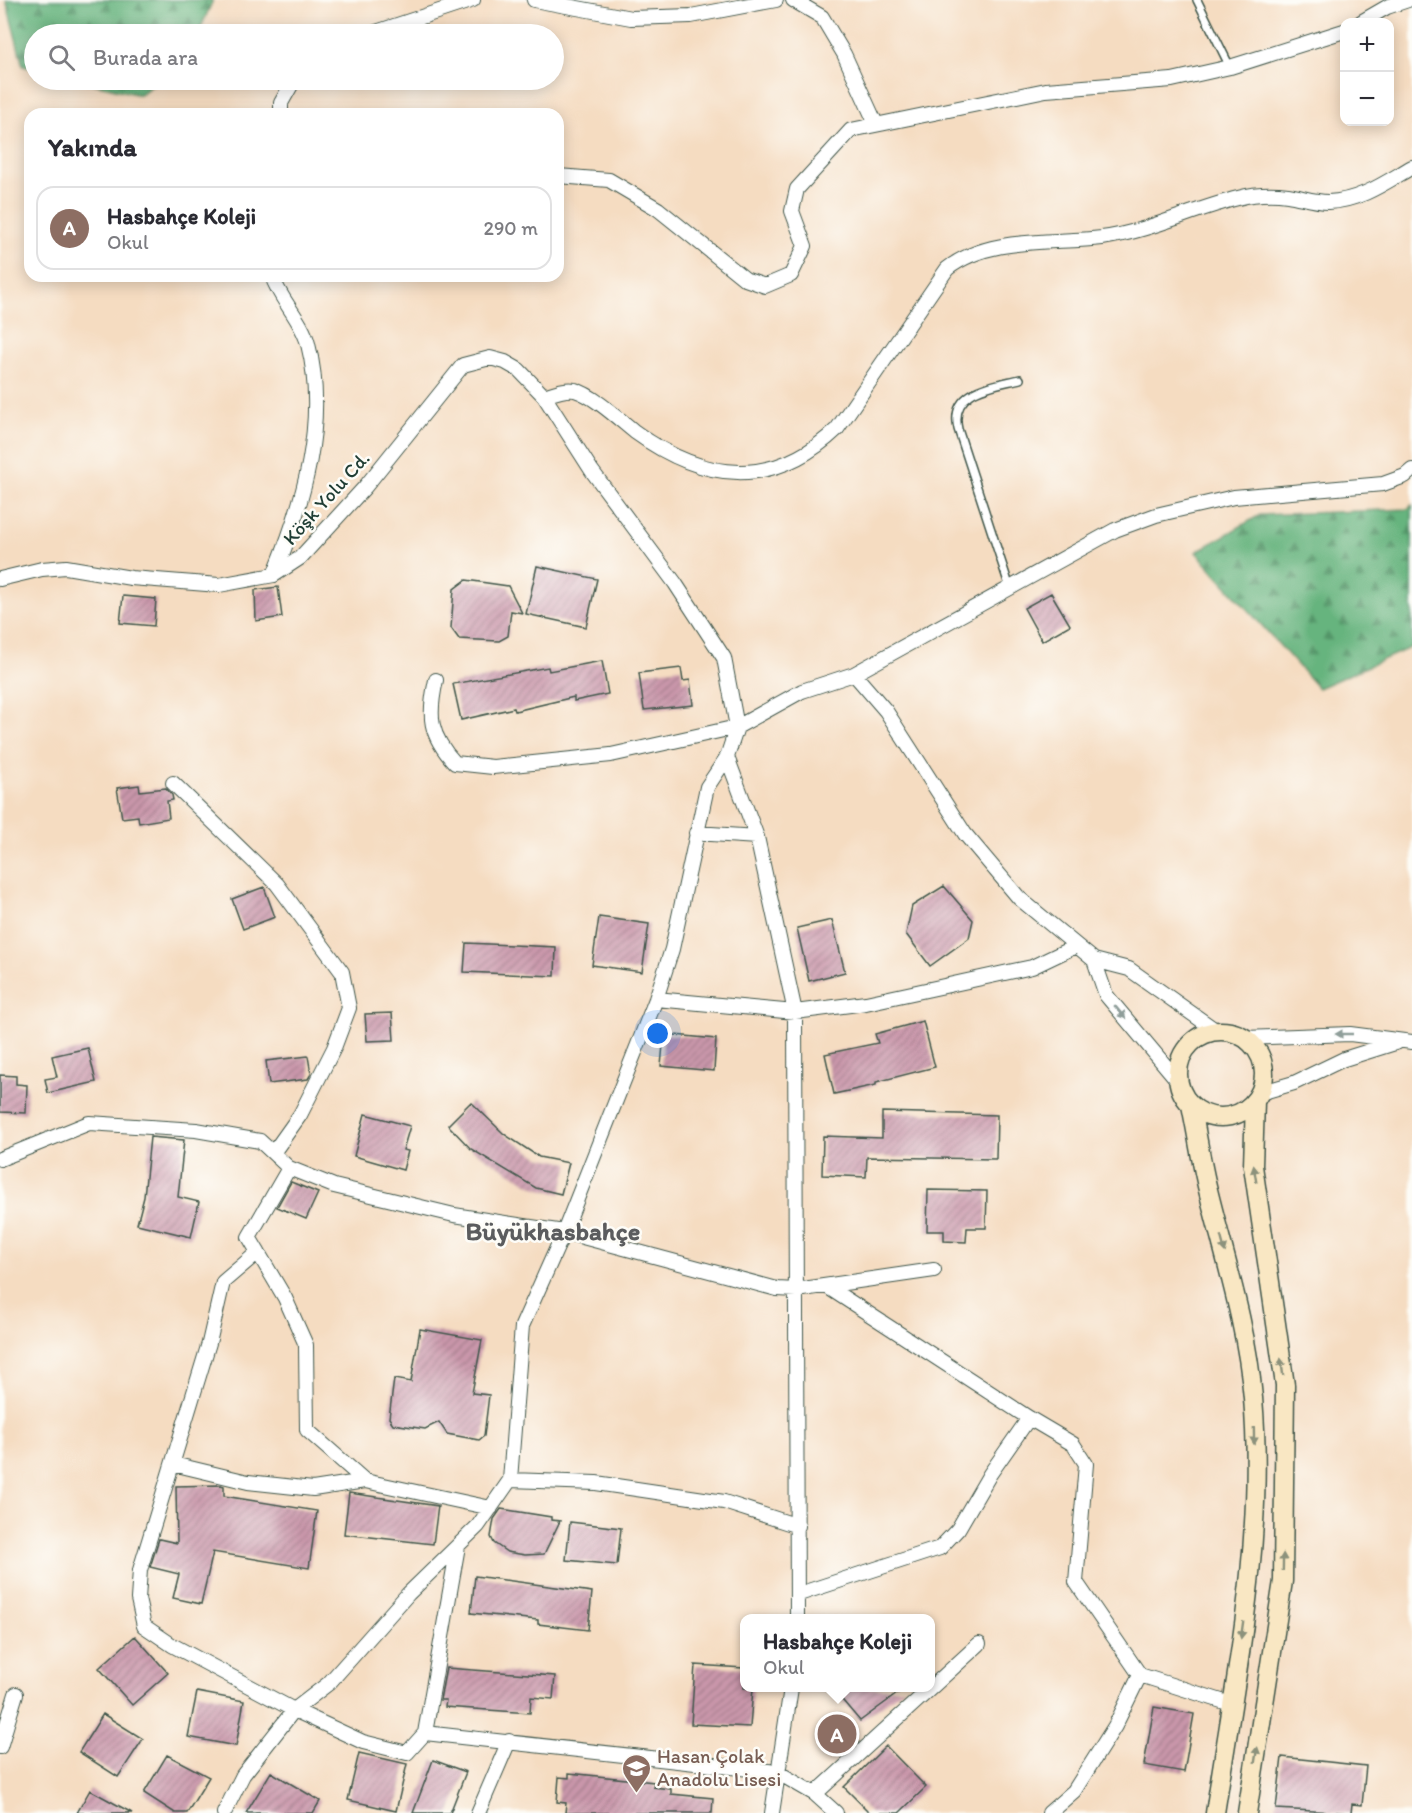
<!DOCTYPE html>
<html lang="tr">
<meta charset="utf-8">
<style>
:root{--surface:#fff;--page:#f7f7f7;--text:#2b2b33;--muted:#7c7c81;--line:#e1e1e2;--accent:#7c3aed}
body{margin:0;font-family:Itim,sans-serif;background:var(--page);color:var(--text)}
.controls{position:absolute;right:18px;top:18px;display:grid;overflow:hidden;border-radius:12px;box-shadow:0 3px 15px #0003}
.controls button{width:54px;height:54px;display:grid;place-items:center;padding:0;border:0;border-bottom:2px solid var(--line);background:var(--surface);color:var(--text);font:30px sans-serif}
.you{position:absolute;left:658px;top:1034px;width:21px;height:21px;margin:-15px;border:4px solid #fff;border-radius:50%;background:#1a73e8;box-shadow:0 0 0 9px #1a73e833}
.badge{display:grid;place-items:center;width:39px;height:39px;border-radius:50%;background:var(--accent);color:#fff;font-size:20px;font-weight:700}
.pin{position:absolute;translate:-50% -50%;border:3px solid #fff;box-shadow:0 2px 6px #0006}
.popup{position:absolute;left:740px;top:1614px;width:195px;height:78px;box-sizing:border-box;display:grid;place-content:center;border-radius:12px;background:var(--surface);filter:drop-shadow(0 2px 4px #0005);font-size:20px;white-space:nowrap;color:var(--muted)}
.popup b{font-size:22px;color:var(--text)}
.popup::after{content:'';position:absolute;left:50%;top:100%;margin-left:-12px;border:12px solid transparent;border-top-color:var(--surface)}
.list{margin:0;padding:0;list-style:none}
h2{display:flex;justify-content:space-between;align-items:center;height:78px;margin:0;padding:0 24px;font-size:26px}
h2 small{font-size:20px;font-weight:400;color:var(--muted)}
.list li{display:grid;grid-template-columns:39px 1fr auto;gap:18px;align-items:center;box-sizing:border-box;height:84px;margin:0 12px 12px;padding:0 12px;border:2px solid var(--line);border-radius:18px}
.list b{display:block;font-size:22px;white-space:nowrap}
.list p{margin:0;font-size:20px;white-space:nowrap;color:var(--muted)}
.list em{font-size:20px;font-style:normal;color:var(--muted)}
.icon{flex:none;width:33px;height:33px;fill:none;stroke:currentColor;stroke-width:2;stroke-linecap:round;stroke-linejoin:round}
.map{position:relative;flex:none;width:1412px;height:1813px;overflow:hidden}
.search{position:absolute;background:var(--surface);box-shadow:0 3px 15px #0003;left:24px;top:24px;width:540px;height:66px;display:flex;align-items:center;gap:15px;box-sizing:border-box;padding:0 21px;border-radius:33px;color:var(--muted);font-size:22px}
.panel{position:absolute;background:var(--surface);box-shadow:0 3px 15px #0003;left:24px;top:108px;width:540px;height:174px;border-radius:18px}
.map>svg:first-child{display:block}
</style>
<div class="map">
<svg width="1412" height="1813" viewBox="0 0 1412 1813">
<defs>
<pattern id="forest-firs" width="22" height="20" patternUnits="userSpaceOnUse" patternTransform="scale(1.5)"><rect width="22" height="20" fill="#66b47e"/><path d="M5 1l3.5 6h-7zM16 11l3.5 6h-7z" fill="#539468"/></pattern>
<pattern id="building-hatch" width="6" height="6" patternUnits="userSpaceOnUse" patternTransform="scale(1.5)"><rect width="6" height="6" fill="#ca97ab"/><path d="M-1 1l2-2M0 6l6-6M5 7l2-2" fill="none" stroke="#a37c8c"/></pattern>
</defs>
<rect width="100%" height="100%" fill="#fdfcf7"/>
<filter id="ink" filterUnits="userSpaceOnUse"><feTurbulence type="fractalNoise" baseFrequency=".0167" numOctaves="2"/><feDisplacementMap in="SourceGraphic" scale="12" xChannelSelector="R" yChannelSelector="G"/><feConvolveMatrix kernelMatrix="1 2 1 2 8 2 1 2 1" color-interpolation-filters="sRGB"/></filter>
<filter id="wash" filterUnits="userSpaceOnUse"><feTurbulence type="fractalNoise" baseFrequency=".008" numOctaves="4" result="noise"/><feDisplacementMap in="SourceGraphic" scale="24" xChannelSelector="R" yChannelSelector="G"/><feGaussianBlur stdDeviation="1.35" result="paint"/><feColorMatrix in="noise" values="0 0 0 0 0 0 0 0 0 0 0 0 0 0 0 0 0 1.4 0 .05"/><feComposite in="paint" operator="in"/></filter>
<g filter="url(#wash)">
<rect width="100%" height="100%" fill="#f5dcc1"/>
<path fill="url(#forest-firs)" stroke="#427859" stroke-width="1.5" d="M6,0H213L198,34H34V69L23,66Z
M78,80H158L140,95Z
M1412,505V647L1318,688L1196,552L1260,515L1408,509Z"/>
<g id="blocks">
<path fill="url(#building-hatch)" d="M537,566L597,579L586,627L526,614Z
M466,580L508,586L522,613L511,611L508,636L499,641L459,639L451,628L454,589Z
M278,587L282,617L256,621L255,590Z
M1051,593L1070,625L1042,641L1024,608Z
M123,596L156,599L154,626L120,623Z
M602,661L608,694L574,701V697L515,711L514,708L461,720L453,684L548,667L549,671Z
M681,668L683,681L690,680L693,705L644,710L639,673Z
M139,785L140,791L166,788L172,795L173,800L167,801L169,818L139,823L138,816L122,818L117,788Z
M944,886L973,920L969,938L930,966L906,934L912,906Z
M264,887L275,917L243,929L232,899Z
M599,917L649,924L642,972L592,965Z
M832,920L845,972L809,981L797,928Z
M466,943L556,947L555,976L464,972Z
M392,1013L394,1040L367,1041L365,1014Z
M923,1021L935,1067L876,1082V1085L834,1094L825,1054L878,1043L875,1034Z
M664,1034L716,1039L714,1071L661,1066Z
M88,1048L96,1082L48,1093L45,1079L57,1077L52,1056Z
M308,1056L311,1074L308,1079L269,1084L266,1061Z
M0,1075L16,1076V1084L27,1085L26,1113L0,1112Z
M471,1102L504,1134L539,1157L569,1163L561,1194L536,1188L471,1149L448,1125Z
M882,1112L997,1115L996,1159L867,1157L866,1177L822,1175L823,1136L882,1138Z
M365,1114L410,1126L403,1150L408,1151L403,1170L354,1156Z
M150,1137L184,1140L178,1197L199,1202L191,1237L137,1224L144,1197Z
M291,1182L318,1193L306,1219L277,1207Z
M928,1190L987,1191L986,1228H967L966,1242L944,1241V1231H927Z
M420,1329L482,1340L472,1393L489,1395L484,1436L479,1440L447,1434L439,1422L425,1429L393,1424L389,1418L394,1379L411,1382Z
M221,1485L224,1486V1496L317,1511L309,1568L213,1552L201,1604L173,1598L179,1574L150,1567L159,1539L177,1543L176,1486Z
M349,1493L438,1506L433,1544L344,1534Z
M501,1509L551,1517V1520L560,1521L544,1554L525,1555L507,1552L494,1543L491,1537L494,1519Z
M570,1522L621,1528L617,1565L566,1560Z
M475,1576L592,1592L588,1630L538,1624V1620L471,1613Z
M135,1636L168,1673L132,1705L99,1668Z
M695,1665L744,1668V1688H753L750,1727L691,1724Z
M446,1668L555,1676L553,1699L531,1697L530,1713L445,1707L446,1700H440Z
M832,1688H905L860,1721Z
M197,1692L244,1701L236,1746L188,1737Z
M1154,1707L1194,1714L1184,1772L1144,1765Z
M103,1714L143,1739L118,1777L79,1752Z
M886,1746L926,1787L899,1813H870L844,1787Z
M359,1753L407,1764L396,1811L348,1800Z
M167,1755L209,1777L187,1813H175L144,1793Z
M1282,1757L1366,1766L1362,1805L1352,1804L1351,1813L1276,1809Z
M433,1760L466,1772L450,1813H413Z
M271,1772L320,1801L313,1813H246Z
M569,1773L654,1782L653,1787L671,1789V1794L713,1798L712,1813H565L566,1803L557,1802L559,1777L569,1778Z
M90,1790L132,1813H77Z"/>
</g>
</g>
<g filter="url(#ink)">
<use href="#blocks" fill-opacity="0" stroke="#3f5549" stroke-width="1.5"/>
<g fill="none" stroke-linecap="round" stroke-linejoin="round">
<defs>
<path id="lane" d="M1197,0L1230,67
M1010,588L958,429C949,390 992,386 1020,379"/>
<path id="street" d="M534,0L631,18L691,16L776,0
M793,0L822,17L844,54L876,124
M1361,22L1387,7L1408,0
M370,34L473,0
M281,114V103L294,80
M558,176L609,180L658,209L745,279L765,286L791,275L805,246L792,211L797,189L851,130L1046,90L1172,80L1230,67L1344,31
M272,276C280,300 302,320 308,344C328,422 303,504 274,575
M544,396C554,393 564,388 575,390C593,395 620,420 635,432C704,482 773,490 837,429L947,269C988,236 1052,244 1102,238C1150,231 1191,210 1238,198C1253,194 1272,193 1288,195C1301,197 1315,202 1328,202C1360,201 1386,182 1412,167
M0,579L42,569L66,567L131,578L219,585L274,575L300,558L365,487L463,365L490,358L505,362L519,370L544,396L592,471L675,583L724,658L737,727L727,757L707,787L672,949L656,999L564,1232L522,1326L510,1480L478,1526L408,1594L329,1683L294,1710L243,1775L224,1813
M854,674L886,711L965,834L1019,898L1094,960L1129,969L1218,1032
M436,680C428,716 429,735 455,763L493,767L611,755L737,727L802,691L854,674L1115,530L1156,515L1234,497L1383,484L1405,476L1412,470
M727,757L757,837L795,1012L797,1618
M173,783L277,884L342,972L349,1008L334,1048L300,1115L273,1153
M696,833L757,837
M1094,960L1106,995L1179,1082
M656,999L795,1012L866,1003L1032,967L1076,946
M1244,1038L1350,1034L1412,1042
M1260,1093L1294,1083L1344,1059L1398,1042
M0,1159L89,1123L196,1130L260,1141L289,1168L334,1186L454,1215L564,1232L777,1289L796,1290L934,1270
M289,1168L249,1237L285,1298L306,1345L307,1430L365,1481L491,1508
M258,1252L223,1282L209,1343L140,1570L138,1599L144,1626L172,1645L294,1710L363,1742L407,1753L425,1733
M826,1286L1029,1418L1073,1444L1086,1464L1076,1582L1140,1675L1231,1704
M173,1464L248,1482L313,1489L365,1481
M510,1480L596,1483L724,1502L798,1526
M458,1546L425,1733L777,1772L815,1794L836,1813
M799,1594L940,1548L958,1529L990,1474L1029,1418
M0,1747L16,1694
M815,1794L979,1644
M478,1813L509,1741
M772,1813L791,1688
M1049,1813L1074,1791L1115,1726L1140,1675"/>
<path id="secondary" d="M1178 1074a43 43 0 1 1 86 0a43 43 0 1 1-86 0Z
M1191,1105C1197,1133 1201,1162 1208,1190C1225,1259 1247,1327 1253,1398C1265,1537 1236,1676 1215,1813
M1247,1813L1283,1581L1285,1385L1253,1166L1255,1101"/>
</defs>
<use href="#lane" stroke="#3f5549" stroke-width="10"/>
<use href="#street" stroke="#3f5549" stroke-width="16"/>
<use href="#secondary" stroke="#3f5549" stroke-width="21"/>
<use href="#lane" stroke="#fff" stroke-width="7"/>
<use href="#street" stroke="#fff" stroke-width="14"/>
<use href="#secondary" stroke="#f9e7c3" stroke-width="18"/>
</g>
<defs><path id="oneway-solid" d="M-6-.8H1V-3.2L6.5 0L1 3.2V.8H-6Z" transform="scale(1.5)"/></defs>
<g fill="#8f9e9a">
<use href="#oneway-solid" transform="translate(1120 1012) rotate(50)"/>
<use href="#oneway-solid" transform="translate(1344 1034) rotate(180)"/>
</g>
<g fill="#8c927c">
<use href="#oneway-solid" transform="translate(1255 1174) rotate(-99)"/>
<use href="#oneway-solid" transform="translate(1223 1244) rotate(75)"/>
<use href="#oneway-solid" transform="translate(1282 1367) rotate(-98)"/>
<use href="#oneway-solid" transform="translate(1254 1436) rotate(89)"/>
<use href="#oneway-solid" transform="translate(1283 1562) rotate(-89)"/>
<use href="#oneway-solid" transform="translate(1242 1630) rotate(98)"/>
<use href="#oneway-solid" transform="translate(1256 1755) rotate(-81)"/>
</g>
</g>
<defs>
<symbol id="school-pin" viewBox="-11 -11 22 30"><path d="M0 17L-7.5 6A9.5 9.5 0 1 1 7.5 6Z" fill="#8d6e63" stroke="#fdfcf7"/><path d="M0-5L7-2L0 1L-7-2ZM-4 1L0 2.5L4 1V4Q0 6-4 4Z" fill="#fff"/></symbol>
</defs>
<g fill-rule="evenodd">
<use href="#school-pin" x="620" y="1752" width="33" height="45"/>
</g>
<g text-anchor="middle" dominant-baseline="central" stroke-width="5" stroke-linejoin="round" paint-order="stroke">
<g font-size="20" fill="#1f3d34" stroke="#fdfcf7">
<text transform="translate(326 498) rotate(-48)">Köşk Yolu Cd.</text>
</g>
<g font-size="20" fill="#785e54" stroke="#fdfcf7" text-anchor="start">
<text x="657" y="1756">Hasan Çolak<tspan x="657" dy="23">Anadolu Lisesi</tspan></text>
</g>
<g font-size="26" font-weight="bold" fill="#5b5c5e" stroke="#fdfcf7">
<text x="553" y="1231">Büyükhasbahçe</text>
</g>
</g>
</svg>
<div class="controls">
<button>+</button>
<button>−</button>
</div>
<div class="you"></div>
<div class="pin badge" style="left:837px;top:1734px;background:#8d6e63">A</div>
<div class="popup"><b>Hasbahçe Koleji</b>Okul</div>
<div class="search"><svg class="icon" aria-label="search" viewBox="0 0 24 24"><circle cx="10" cy="10" r="6"/><path d="M15 15l6 6"/></svg>Burada ara</div>
<section class="panel">
<h2>Yakında<small></small></h2>
<ul class="list">
<li><span class="badge" style="background:#8d6e63">A</span><div><b>Hasbahçe Koleji</b><p>Okul</p></div><em>290 m</em></li>
</ul>
</section>
</div>
